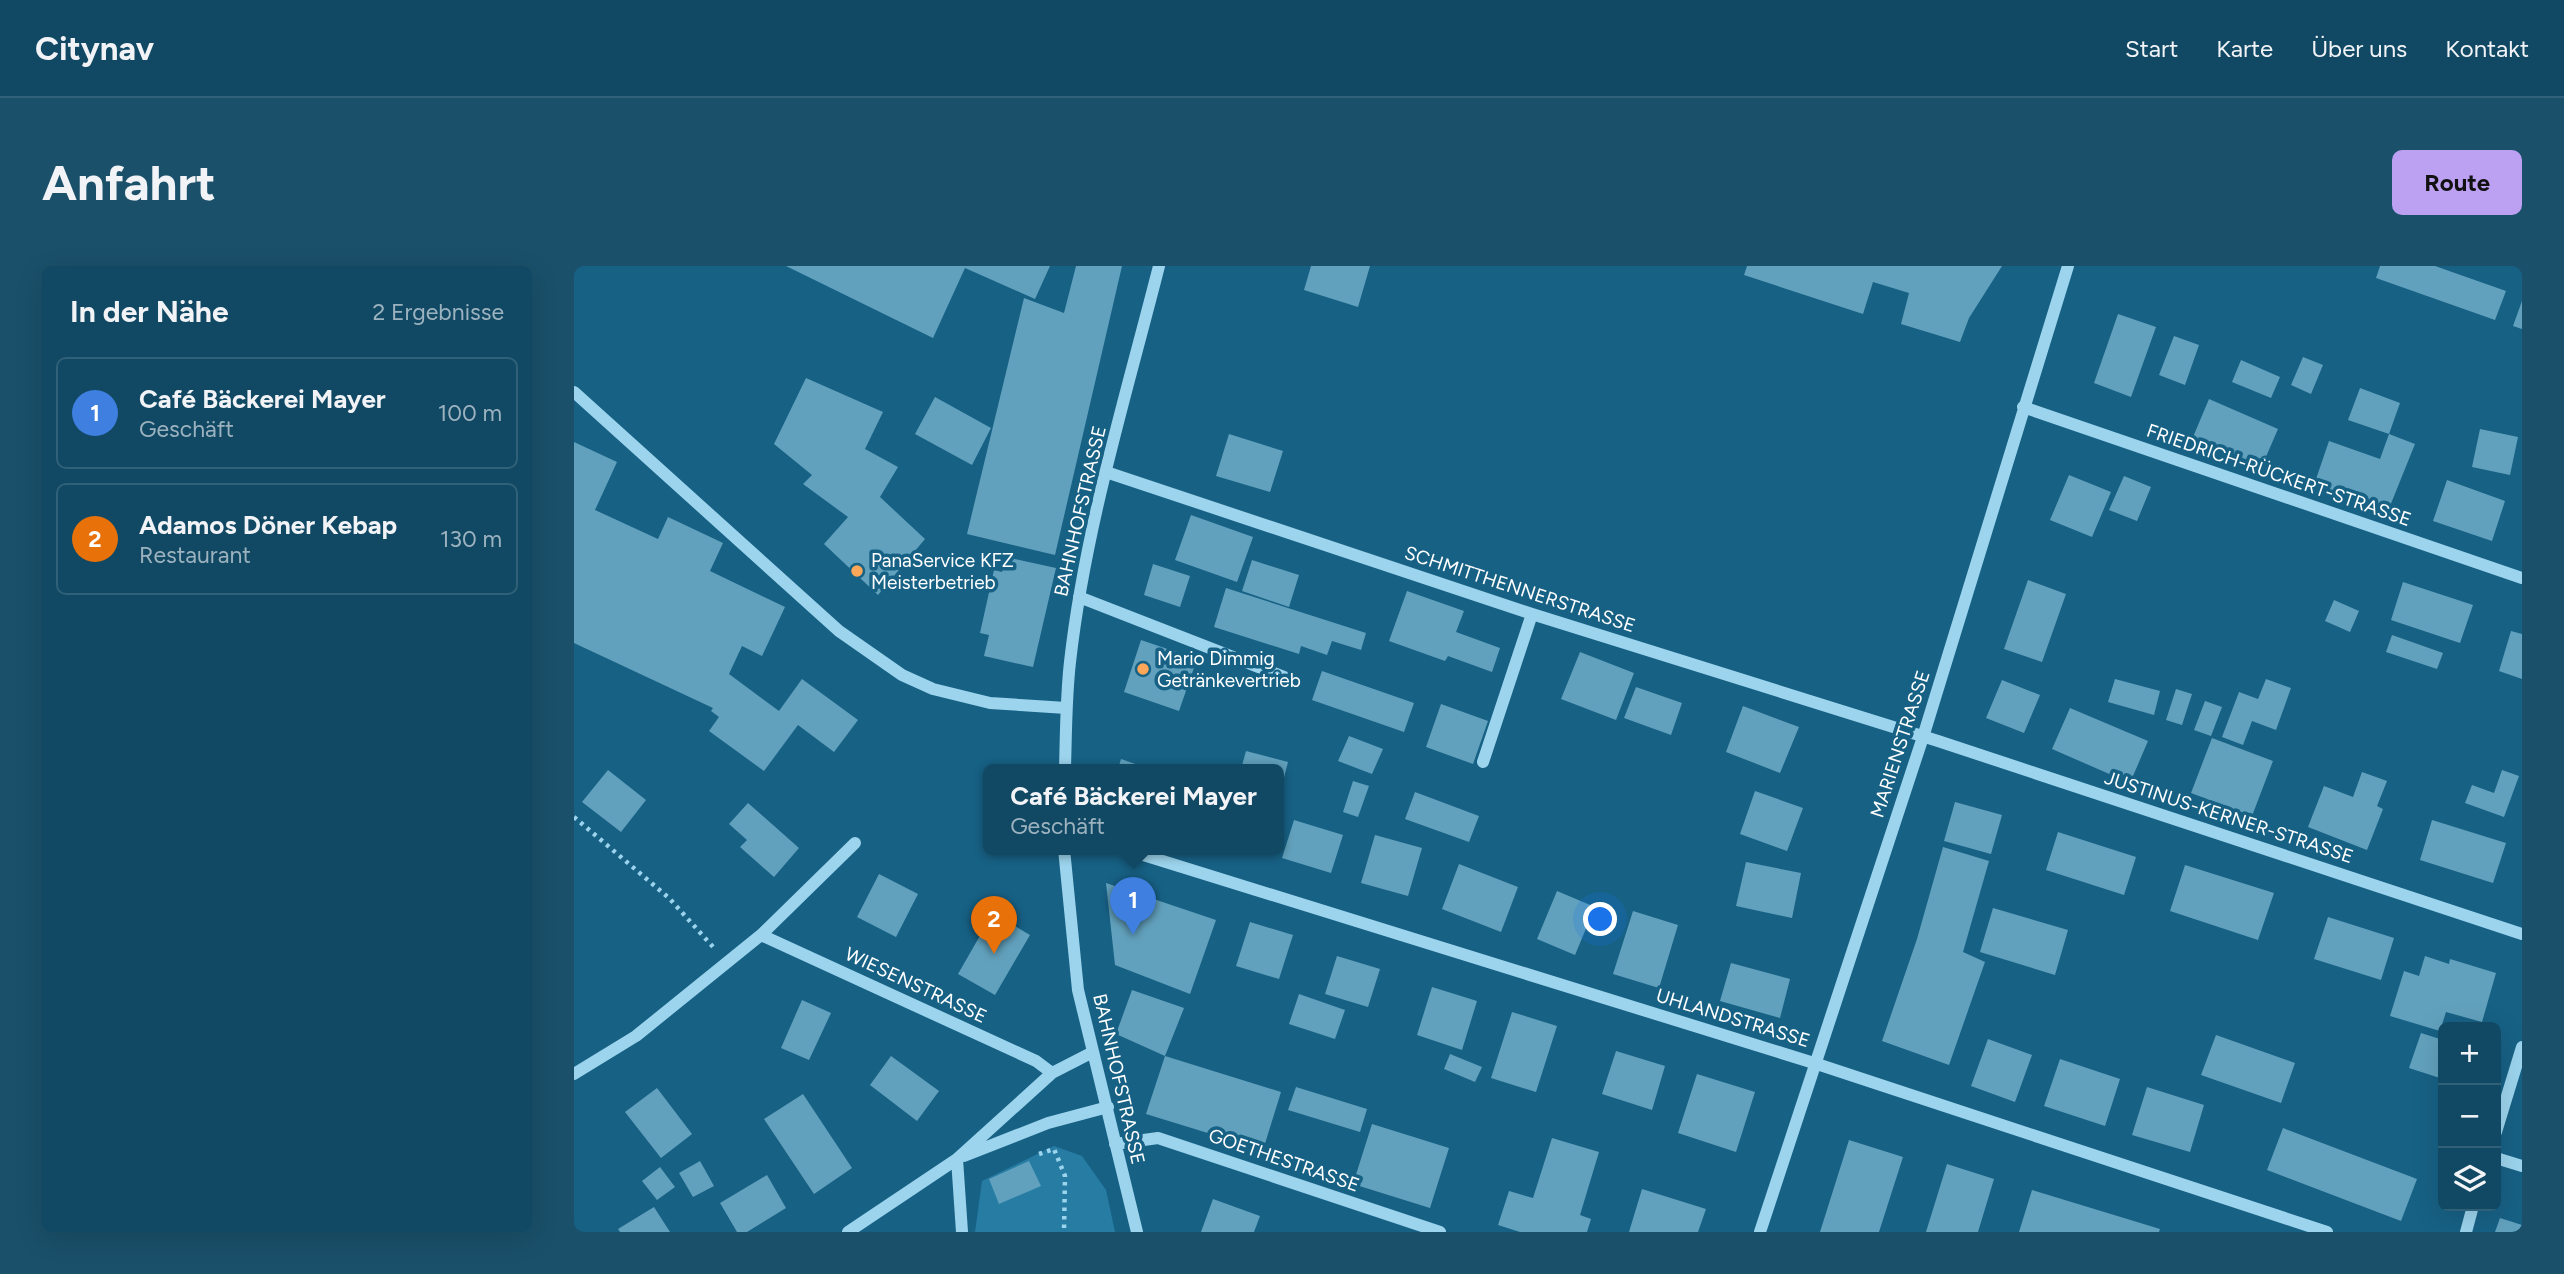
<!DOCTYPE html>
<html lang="de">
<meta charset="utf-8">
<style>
:root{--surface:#114964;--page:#1a506a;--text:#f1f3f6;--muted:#9cb2bf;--line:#306178;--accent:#bca0f2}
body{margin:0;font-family:Figtree,sans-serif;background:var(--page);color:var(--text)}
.controls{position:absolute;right:21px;bottom:21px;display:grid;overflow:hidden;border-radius:10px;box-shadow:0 7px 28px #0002}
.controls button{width:63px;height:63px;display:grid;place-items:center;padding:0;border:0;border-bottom:2px solid var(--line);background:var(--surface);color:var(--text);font:35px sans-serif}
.you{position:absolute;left:1027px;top:654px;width:24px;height:24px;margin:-18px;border:5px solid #fff;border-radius:50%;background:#1a73e8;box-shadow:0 0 0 10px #1a73e833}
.badge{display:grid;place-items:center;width:46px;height:46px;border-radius:50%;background:var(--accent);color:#fff;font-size:23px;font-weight:700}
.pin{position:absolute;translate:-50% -58px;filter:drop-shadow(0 2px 4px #0008)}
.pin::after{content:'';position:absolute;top:37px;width:24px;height:21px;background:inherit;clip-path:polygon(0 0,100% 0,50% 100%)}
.popup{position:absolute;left:409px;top:498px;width:301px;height:91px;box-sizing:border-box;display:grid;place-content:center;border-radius:10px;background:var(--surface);filter:drop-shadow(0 2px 5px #0005);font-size:23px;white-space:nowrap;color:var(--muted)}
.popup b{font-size:26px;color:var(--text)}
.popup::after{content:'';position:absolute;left:50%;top:100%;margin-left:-14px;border:14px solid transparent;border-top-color:var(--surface)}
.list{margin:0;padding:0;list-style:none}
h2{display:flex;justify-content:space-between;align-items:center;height:91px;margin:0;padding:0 28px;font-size:30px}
h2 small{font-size:23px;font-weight:400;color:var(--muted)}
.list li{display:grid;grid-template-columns:46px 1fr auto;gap:21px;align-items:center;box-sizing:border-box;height:112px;margin:0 14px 14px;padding:0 14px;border:2px solid var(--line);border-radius:10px}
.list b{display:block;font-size:26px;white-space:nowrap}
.list p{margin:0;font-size:23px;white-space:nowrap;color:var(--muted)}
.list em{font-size:23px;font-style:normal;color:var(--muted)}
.icon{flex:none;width:38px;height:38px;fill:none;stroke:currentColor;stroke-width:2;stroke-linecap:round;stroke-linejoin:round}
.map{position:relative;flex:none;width:1948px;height:966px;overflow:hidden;border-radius:10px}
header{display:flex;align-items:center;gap:42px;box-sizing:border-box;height:98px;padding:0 35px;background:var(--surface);border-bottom:2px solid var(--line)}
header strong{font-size:33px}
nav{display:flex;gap:38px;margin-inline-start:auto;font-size:24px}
.intro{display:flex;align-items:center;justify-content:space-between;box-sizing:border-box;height:168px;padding:0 42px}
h1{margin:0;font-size:49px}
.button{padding:18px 32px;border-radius:10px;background:var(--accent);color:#111;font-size:24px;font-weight:700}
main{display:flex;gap:42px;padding:0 42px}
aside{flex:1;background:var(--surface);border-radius:10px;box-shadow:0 7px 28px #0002}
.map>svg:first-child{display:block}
</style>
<header>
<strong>Citynav</strong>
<nav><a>Start</a><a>Karte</a><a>Über uns</a><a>Kontakt</a></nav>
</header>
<div class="intro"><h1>Anfahrt</h1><a class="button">Route</a></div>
<main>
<aside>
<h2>In der Nähe<small>2 Ergebnisse</small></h2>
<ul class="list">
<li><span class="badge" style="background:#3f7fe0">1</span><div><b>Café Bäckerei Mayer</b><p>Geschäft</p></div><em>100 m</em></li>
<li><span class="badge" style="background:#e8710a">2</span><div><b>Adamos Döner Kebap</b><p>Restaurant</p></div><em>130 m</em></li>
</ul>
</aside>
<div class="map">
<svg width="1948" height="966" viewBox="0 0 1948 966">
<rect width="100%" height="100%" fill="#176185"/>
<path fill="#267ca3" d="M480,880L508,890L532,924L541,966H401L408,915Z"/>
<path fill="#62a1bd" d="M212,0H476L461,33L391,2L359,72Z
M502,0H548L481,289L393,268L450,32L490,47Z
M737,0H796L784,41L730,24Z
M1173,0H1428L1395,52L1386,76L1327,58L1335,27L1299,16L1289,48L1170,9Z
M1806,0H1861L1932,25L1921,54L1802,12Z
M1948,35V63L1939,60Z
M1544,48L1582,61L1557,131L1520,117Z
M1600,70L1625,79L1611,119L1585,109Z
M1729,91L1749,99L1737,128L1717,119Z
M1667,94L1706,111L1697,132L1658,116Z
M232,112L309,146L291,183L324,201L306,231L351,273L304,329L250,278L274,251L229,218L238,209L200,178Z
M1786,122L1826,137L1815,168L1774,154Z
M361,131L417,162L398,199L341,168Z
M1635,133L1704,163L1688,200L1619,171Z
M1906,163L1944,171L1936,209L1898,201Z
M655,168L709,185L696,226L642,210Z
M1815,168L1841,178L1814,245L1740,219L1755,175L1806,193Z
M0,176L43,196L21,244L84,273L94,251L149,277L136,305L211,341L188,390L168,380L155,408L205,445L228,413L284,454L260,486L224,459L190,505L135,465L145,451L137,445L139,442L0,377Z
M1495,209L1537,226L1518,271L1476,254Z
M1550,210L1577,221L1563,255L1535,244Z
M1873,214L1931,235L1918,275L1859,255Z
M617,249L679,271L663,316L601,294Z
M432,291L482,302L459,401L410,390L415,369L406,367L420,304L428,306Z
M678,294L725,309L715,341L668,325Z
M579,298L616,310L606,341L570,329Z
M1454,314L1492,328L1468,396L1430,383Z
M1829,316L1899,339L1886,377L1817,354Z
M652,322L792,367L787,384L758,375L753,389L727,380L725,388L640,361Z
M833,325L890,345L882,366L926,382L918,406L874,390L871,395L815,375Z
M1760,334L1785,345L1776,366L1751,355Z
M1937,365L1948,368V413L1925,405Z
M1818,369L1869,387L1863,403L1812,386Z
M567,374L623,393L605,445L550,426Z
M1006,386L1060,407L1042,454L987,433Z
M748,405L840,437L830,466L738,434Z
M1541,413L1586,425L1580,449L1534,436Z
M1692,413L1717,422L1702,464L1678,455L1669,479L1648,471L1665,426L1684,433Z
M1428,414L1466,429L1450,467L1412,452Z
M1062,421L1108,437L1097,469L1050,452Z
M1602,423L1618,428L1608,459L1592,454Z
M1631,435L1648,441L1637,470L1620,464Z
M867,438L914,455L899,498L852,481Z
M1169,440L1225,461L1206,507L1152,486Z
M1496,442L1574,475L1556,517L1478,483Z
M775,470L809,483L798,508L764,495Z
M1638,472L1699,495L1678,550L1617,527Z
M672,485L714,496L705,531L704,503H667Z
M547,493L573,502V503H544Z
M34,504L72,534L47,566L8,536Z
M1928,504L1945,510L1930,551L1891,537L1898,519L1920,527Z
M1788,506L1813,515L1803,540L1809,543L1793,584L1734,561L1750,520L1779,531Z
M779,515L795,520L784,551L769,546Z
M1181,525L1229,542L1213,585L1166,568Z
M841,526L905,550L895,576L831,553Z
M1381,536L1428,549L1417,588L1370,575Z
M174,537L225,582L200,611L166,581L173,574L155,558Z
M720,554L769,569L757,607L708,592Z
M1858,554L1932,577L1919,617L1846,594Z
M1484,566L1562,591L1550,629L1472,604Z
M801,569L848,582L834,630L787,617Z
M1369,581L1415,595L1389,686L1411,696L1375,799L1308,775L1343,673Z
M1172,596L1227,607L1218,652L1162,640Z
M885,598L944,621L927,666L868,643Z
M1611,599L1700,627L1684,674L1596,645Z
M305,608L344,628L322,671L283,651Z
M532,617L642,654L616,728L541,699Z
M983,625L1021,641L1001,689L963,673Z
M1419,642L1494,664L1481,709L1406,686Z
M1059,645L1104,659L1085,722L1039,708Z
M419,647L456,669L421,729L384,708Z
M1754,651L1820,672L1807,714L1740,693Z
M676,656L719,669L705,713L662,700Z
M763,690L806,703L794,741L751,728Z
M1851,690L1875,698L1876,693L1922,707L1908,756L1872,746L1866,765L1816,750L1830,705L1845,710Z
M1157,697L1216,713L1206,752L1146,735Z
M858,721L903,735L888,784L843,769Z
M558,724L610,742L591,790L542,768Z
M725,728L771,744L761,773L715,758Z
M228,734L257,747L235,794L207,782Z
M938,746L983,760L962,826L917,812Z
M1847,767L1869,774V813L1835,802Z
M1642,769L1721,797L1707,837L1627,809Z
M1414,773L1458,789L1441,836L1397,820Z
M1042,785L1091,800L1078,844L1028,828Z
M876,788L908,801L901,816L870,803Z
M317,790L365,825L343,855L296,819Z
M591,790L707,826L689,884L572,848Z
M1486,793L1546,813L1531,860L1470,840Z
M1123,808L1181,826L1162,886L1104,867Z
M722,821L793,843L786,866L714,844Z
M1573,821L1630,839L1616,886L1558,869Z
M83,822L118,868L87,892L51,846Z
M229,828L278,902L240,928L190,853Z
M798,858L875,882L856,942L779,918Z
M1709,862L1843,913L1827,955L1693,904Z
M978,872L1025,886L1006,949L1017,953L1013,966H946L924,959L935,925L959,932Z
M1275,874L1329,891L1305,966H1246Z
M126,895L140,920L119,931L105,907Z
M455,895L467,920L425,938L415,913Z
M1373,898L1420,913L1404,966H1352Z
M86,901L101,921L83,934L68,915Z
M193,909L212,942L173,966H163L146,937Z
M1068,923L1132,943L1124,966H1055Z
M1458,924L1586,963L1585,966H1445Z
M639,933L686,950L680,966H627Z
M80,941L96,966H46L44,963Z
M1926,952L1948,959V966H1921Z"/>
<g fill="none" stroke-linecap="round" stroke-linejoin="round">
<path stroke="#9cd4ed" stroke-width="4.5" stroke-dasharray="3.5 5" stroke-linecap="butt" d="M0,551L95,632L140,682
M465,888L480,883L491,910L490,966"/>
<path stroke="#9cd4ed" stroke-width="12" d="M0,126L265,365L328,409L359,423L416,437L492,442
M1449,141L1948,312
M532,206L958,348L1364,475L1948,668
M505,331L723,416
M909,496L958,348
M491,503C492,467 492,431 496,396C511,262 552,130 585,0
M490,583L504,724L563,966
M550,583L1243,798L1753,966
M187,669L281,577
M0,808L62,770L187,669L462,795L478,807
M1922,866L1948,781
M541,878L584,872L866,966
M390,890L474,857L534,841
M1922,892L1948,900
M383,893L388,966
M274,966L383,893L478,807L519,786
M1186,966L1349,471L1494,0
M1892,966L1899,940"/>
</g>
<g fill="#ffa758" stroke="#176185" stroke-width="2.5">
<circle cx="283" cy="305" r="7"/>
<circle cx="569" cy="403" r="7"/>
</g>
<g text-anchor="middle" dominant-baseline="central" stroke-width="7" stroke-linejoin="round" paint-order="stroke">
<g font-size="19" fill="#fff" stroke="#176185">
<text transform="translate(1705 209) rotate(19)">FRIEDRICH-RÜCKERT-STRASSE</text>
<text transform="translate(506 245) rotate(-77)">BAHNHOFSTRASSE</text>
<text transform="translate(946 323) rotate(18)">SCHMITTHENNERSTRASSE</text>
<text transform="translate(1326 478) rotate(-72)">MARIENSTRASSE</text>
<text transform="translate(1655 551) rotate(18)">JUSTINUS-KERNER-STRASSE</text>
<text transform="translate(342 719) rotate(25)">WIESENSTRASSE</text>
<text transform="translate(1159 752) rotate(17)">UHLANDSTRASSE</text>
<text transform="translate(545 813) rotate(77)">BAHNHOFSTRASSE</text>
<text transform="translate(710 894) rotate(19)">GOETHESTRASSE</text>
</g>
<g font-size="19" fill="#fff" stroke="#176185" text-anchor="start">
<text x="297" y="294">PanaService KFZ<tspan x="297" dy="22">Meisterbetrieb</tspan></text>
<text x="583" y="392">Mario Dimmig<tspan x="583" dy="22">Getränkevertrieb</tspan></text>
</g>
</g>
</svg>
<div class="controls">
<button>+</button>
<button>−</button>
<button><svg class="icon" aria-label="layers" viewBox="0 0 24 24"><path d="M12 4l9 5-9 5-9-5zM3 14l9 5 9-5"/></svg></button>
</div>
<div class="you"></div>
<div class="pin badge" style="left:559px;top:669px;background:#3f7fe0">1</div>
<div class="popup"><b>Café Bäckerei Mayer</b>Geschäft</div>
<div class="pin badge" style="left:420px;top:688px;background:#e8710a">2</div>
</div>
</main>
